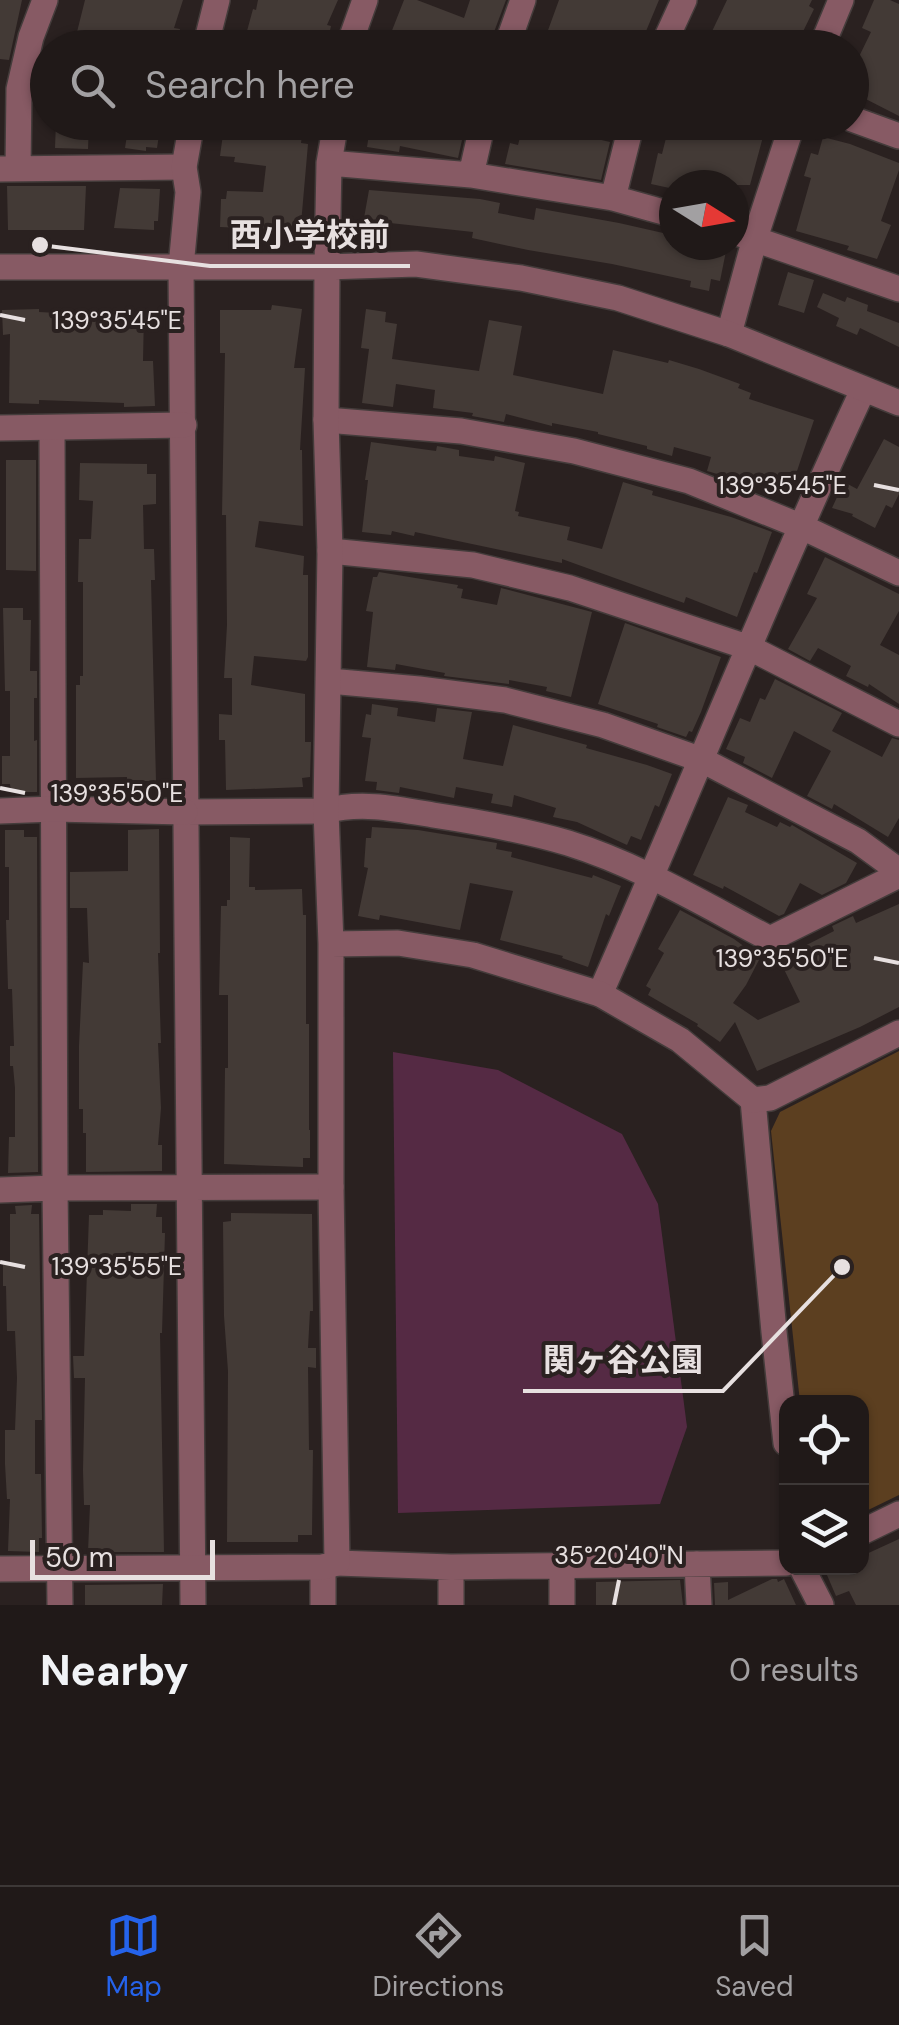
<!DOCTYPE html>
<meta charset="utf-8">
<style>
:root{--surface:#201918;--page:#282221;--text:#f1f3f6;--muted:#a2a0a2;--line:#3d3837;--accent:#2563eb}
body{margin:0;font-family:"DM Sans","Noto Sans JP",sans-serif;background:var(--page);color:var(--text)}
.controls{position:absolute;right:30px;bottom:30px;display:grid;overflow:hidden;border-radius:20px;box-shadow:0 2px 8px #0004}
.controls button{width:90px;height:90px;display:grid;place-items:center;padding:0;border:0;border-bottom:2px solid var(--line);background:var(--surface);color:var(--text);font:50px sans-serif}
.compass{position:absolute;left:659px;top:170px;width:90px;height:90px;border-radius:50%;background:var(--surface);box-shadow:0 2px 8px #0004;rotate:101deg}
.scale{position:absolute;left:30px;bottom:25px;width:185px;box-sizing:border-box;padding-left:10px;border:5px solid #e7e0e0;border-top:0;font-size:28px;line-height:35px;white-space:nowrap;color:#e7e0e0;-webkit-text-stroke:8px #2a2120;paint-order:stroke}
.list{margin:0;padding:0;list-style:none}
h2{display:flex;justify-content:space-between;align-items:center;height:130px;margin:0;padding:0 40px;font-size:42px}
h2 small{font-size:32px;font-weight:400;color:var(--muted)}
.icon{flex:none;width:55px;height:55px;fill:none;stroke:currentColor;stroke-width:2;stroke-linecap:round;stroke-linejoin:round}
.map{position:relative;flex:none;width:899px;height:1605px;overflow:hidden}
.search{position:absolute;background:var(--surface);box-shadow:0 2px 8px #0004;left:30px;right:30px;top:30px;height:110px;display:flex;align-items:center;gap:25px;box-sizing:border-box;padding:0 35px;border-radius:55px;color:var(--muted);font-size:38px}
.sheet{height:280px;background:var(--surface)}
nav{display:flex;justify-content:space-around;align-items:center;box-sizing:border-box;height:140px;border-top:2px solid var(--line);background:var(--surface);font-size:28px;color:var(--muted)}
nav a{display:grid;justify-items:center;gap:5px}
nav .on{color:var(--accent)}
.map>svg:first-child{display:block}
</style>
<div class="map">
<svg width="899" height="1605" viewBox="0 0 899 1605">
<rect width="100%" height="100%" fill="#2a2120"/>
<path fill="#5c3f20" d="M899,1051V1495L862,1513V1402H800L771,1131L780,1112Z"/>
<path fill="#552a44" d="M393,1052L498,1070L622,1134L658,1204L687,1427L660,1504L398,1513Z"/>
<path fill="#433a36" d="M0,0H22L9,60L0,59Z
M85,0H183L174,28L180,29L176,48H160L105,37L102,48H86L74,44Z
M258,0H338L327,25L331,26L326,48H265L244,42L253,9L256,10Z
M404,0H417L464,18L470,0H506L488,48H427L391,33Z
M559,0H659L639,48H554L543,44Z
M727,0H812L809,6L814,9L795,48H704Z
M874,0H890L899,4V116L852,92V71L871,32L862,28Z
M56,122H89L88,149L55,148Z
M129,122H161L157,148L146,147V151L125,148Z
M234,122H257L256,125L294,129V134L302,135L301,143L308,144L301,224H294L293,230L220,227L221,199H226L227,191L263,192L266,166L234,162L235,157L220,156L224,127L234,128Z
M371,122H466L458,158L400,146L399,152L367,147Z
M524,122H597L593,138L610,142L601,180L505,164L510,143L518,145Z
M670,122H767L750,185H674V189L651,184L658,153L662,154Z
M823,137L850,144L899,163V170L881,221L891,225L877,259L847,250L849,246L796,231L811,178L804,176L811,153L818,155Z
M7,186H86L84,230H8Z
M120,188L160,189L158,221H154V230L114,228Z
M369,190L480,199L500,203L498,213L534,220L536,208L619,223L672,235L670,245H697L726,251L720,281L711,279L709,291L690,287L691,281L612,264L528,250L472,238L473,232L390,223L389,232L365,229L367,218H364Z
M788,272L814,280L804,313L778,305Z
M823,293L845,302L847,297L868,305L867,311L899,323V347L860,328L857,335L836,326L839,318L817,307Z
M272,305L302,309L294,368H305L300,450H302L303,526L259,521L255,547L304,556L303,575H308V657L306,661L254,656L251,685L305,694V742H311L310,777L302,778L303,787L226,790L225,740H219V714L232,715V678H224L227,625L226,515H222L225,353H220V310H271Z
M39,309V312L114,316V313H144L143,361H153L155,406L124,407V403L39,400V404L9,403L10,334L3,335L2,310Z
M366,309L386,312L385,322L397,324L392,359L479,371L489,320L522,326L513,375L603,394L613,350L668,363L669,360L699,369L740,384L738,388L751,393L749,399L814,420L789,495L707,471L711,457L674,447L672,456L647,449V446L598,434V432L552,423V426L506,414L504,422L472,416L473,413L433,408L435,390L396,384L393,407L362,403L369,349L361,348Z
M884,439L899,447V494L892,508L886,505L875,528L852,516L853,514L832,508L844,482L857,489Z
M371,442L436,451L437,446L459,450V456L494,461L495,456L525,463L515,511L519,512L518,516L570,527L567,540L602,549L623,482L653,491L652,495L731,517L772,532L757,573L754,572L737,617L686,597L684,603L562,559V563L415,532L414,536L392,531L391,535L362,532L368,480H365Z
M6,460H36V571L6,570Z
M80,463L147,464V474H156V504L143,505L144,549H154L155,580H151L156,781H127V777L76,778V685H80V676H83V582H78L79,539H91L93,501L79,500Z
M825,557L899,594V611L880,645L899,655V704L869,684L868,687L846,676L851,666L818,648L810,661L788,649L817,598L807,594Z
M379,572L458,585L457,588L463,589L461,598L497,605L501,588L592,612L571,697L546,691L547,687L509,680V684L444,676L445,673L396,664L395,670L367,667L373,612L366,611L373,577H377Z
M3,608H23V620H31L30,671H37V698H34V741L37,740V792H11L10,784H2V756H10V691H5Z
M625,623L721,657L701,712L692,732L689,731L686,737L657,727L658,724L598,704Z
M775,679L842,713L832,731L882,757L892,738L899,740V818L888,837L834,804L832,809L807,796L831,751L794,731L772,778L743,763L745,757L726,749L740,718L750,722L760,698L765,700Z
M372,704L398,708L397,716L435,722L437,708L472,712L463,759L503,766L513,725L587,745L586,748L647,765L672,774L659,807L655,805L641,840L631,836L627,845L577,822L553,817L556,808L514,795L512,807L491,803L493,794L456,787L454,798L400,787L399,793L376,790L377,782L365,781L371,738L362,737L366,714L371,715Z
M728,797L748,805L745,812L777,827L780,822L790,827L792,825L857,863L846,883L822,895L800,883L784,914L779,916L724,886L723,889L693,875Z
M372,827L418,830L497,843L496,849L512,852L511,857L592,878L593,875L621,886L609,916L606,914L588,967L562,958L563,956L500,940L513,891L470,883L460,930L380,915L379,920L358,916L368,868L364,867L366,838H371Z
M159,829L160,953H158L161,1043H158L161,1108L158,1145H162V1171L86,1172V1133H83V1109H79V1046L83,962L89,963L87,908H70V872L128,871V830Z
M5,830H24V837H37L38,1172L8,1173L9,1137H15V1088L13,1066H10V1046H14L12,989H8L6,920H9V867H5Z
M230,837L250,838L249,887H255V890L302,889L303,915H306V1024H309V1130H310V1158H303V1167L224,1164L225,1068H228V995H219L221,906H227V900H230Z
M899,904V1007L860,1027L757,1071L735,1022L720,1042L697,1026L698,1024L648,995L651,989L646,986L664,953L658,949L680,910L734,939L760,958L746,985L733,1003L758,1020L800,1002L779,959L834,931L832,926L853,916L856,923Z
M131,1204H157L156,1217H162V1233H165L162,1333H160L164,1552H88L90,1505H84L83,1470L85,1378H74L73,1356H84L89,1215H103V1210L131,1211Z
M32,1205L31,1214H39L42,1420H35V1474H41L42,1538H39V1552L8,1551L10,1499H7L5,1464V1430H15L17,1378L15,1331H7L6,1286H3V1263H10V1214H16L15,1206Z
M231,1213L312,1214L313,1311H310L308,1348H316V1368L308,1367L309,1450H313L312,1535H298V1542H227L228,1371L224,1316L223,1222L231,1221Z
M899,1539V1605H856L849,1591L836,1596L824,1568H862V1556Z
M772,1579H777L778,1582L784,1579L796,1605H715L714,1583L728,1582V1600Z
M680,1580L683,1605H596V1582Z
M163,1584L162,1605H85V1585Z"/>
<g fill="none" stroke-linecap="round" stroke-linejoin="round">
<defs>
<path id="minor" d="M348,48L365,0
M506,48L523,0
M662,48L684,0
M821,48L841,0
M852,119L899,136
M329,163L471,175L613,198L674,215
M0,169L184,167
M18,169L19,89L31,37L45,0
M471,175L483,122
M613,198L632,122
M734,232L899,289
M181,267L193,1605
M327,267L329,163L336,122
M729,334L755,238L793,122
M326,420L461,431L574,451L689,481L800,526L899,573
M52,428L55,1188L60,1605
M330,551L473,565L570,588L750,648L899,724
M329,681L419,689L505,700L603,725L702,760L858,841L899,871
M185,812L326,811C360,801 398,809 433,815C479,822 524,830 568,843C639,865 705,905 770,939L899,875
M600,994C689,793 770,589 863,390
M753,1100L774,1332L786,1443
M0,1190L55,1188L331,1187
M862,1532L899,1514
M337,1563L451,1567L786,1563
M562,1564V1605
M697,1564L699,1605
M323,1567V1605
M451,1567V1605
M802,1568L821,1605"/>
<path id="tertiary" d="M205,48L217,0
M0,267H327L416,264L521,278L618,298L729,334L899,403
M181,267L188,192L184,167L192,122
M0,428L184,425
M0,811L54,809L185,812
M331,944L398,943L473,955L600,994L680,1040L753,1100L770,1098L899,1033
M0,1569L323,1567L337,1563L331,1187V944L326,811L330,551L326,420L327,267"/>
</defs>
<use href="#minor" stroke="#443c3b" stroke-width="28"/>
<use href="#tertiary" stroke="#443c3b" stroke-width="28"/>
<use href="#minor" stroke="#875a64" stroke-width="25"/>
<use href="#tertiary" stroke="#875a64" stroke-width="25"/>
</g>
<path fill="none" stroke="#e7e0e0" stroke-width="4" d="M0,315L25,320M874,485L899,490M0,788L25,793M874,958L899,963M0,1262L25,1267M614,1605L619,1580"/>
<g font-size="25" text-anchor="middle" fill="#e7e0e0" stroke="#2a2120" stroke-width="8" stroke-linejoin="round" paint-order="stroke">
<text x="117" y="329">139°35'45"E</text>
<text x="782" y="494">139°35'45"E</text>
<text x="117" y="802">139°35'50"E</text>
<text x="782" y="967">139°35'50"E</text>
<text x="117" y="1275">139°35'55"E</text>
<text x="619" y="1564">35°20'40"N</text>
</g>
<path fill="none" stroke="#e7e0e0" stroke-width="4" d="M40 245L210 266H410M842 1267L723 1391H523"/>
<g fill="#e7e0e0" stroke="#2a2120" stroke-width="4">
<circle cx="40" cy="245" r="10"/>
<circle cx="842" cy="1267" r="10"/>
</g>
<g font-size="32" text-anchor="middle" font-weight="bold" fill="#e7e0e0" stroke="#2a2120" stroke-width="8" stroke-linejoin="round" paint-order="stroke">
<text x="310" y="246">西小学校前</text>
<text x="623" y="1371">関ヶ谷公園</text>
</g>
</svg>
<div class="controls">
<button><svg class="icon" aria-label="locate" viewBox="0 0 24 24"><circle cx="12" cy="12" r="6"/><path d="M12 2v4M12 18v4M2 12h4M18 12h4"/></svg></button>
<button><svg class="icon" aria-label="layers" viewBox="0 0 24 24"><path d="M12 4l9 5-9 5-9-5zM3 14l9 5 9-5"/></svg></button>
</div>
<svg class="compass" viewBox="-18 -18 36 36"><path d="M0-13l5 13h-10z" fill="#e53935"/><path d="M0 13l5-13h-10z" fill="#a2a0a2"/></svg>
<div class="scale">50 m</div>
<div class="search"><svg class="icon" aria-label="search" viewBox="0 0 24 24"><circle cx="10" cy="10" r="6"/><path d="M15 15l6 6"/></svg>Search here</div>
</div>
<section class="sheet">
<h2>Nearby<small>0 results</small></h2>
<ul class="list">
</ul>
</section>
<nav>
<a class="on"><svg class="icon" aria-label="map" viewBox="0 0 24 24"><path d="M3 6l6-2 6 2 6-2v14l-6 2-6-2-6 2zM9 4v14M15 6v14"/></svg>Map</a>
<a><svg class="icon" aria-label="directions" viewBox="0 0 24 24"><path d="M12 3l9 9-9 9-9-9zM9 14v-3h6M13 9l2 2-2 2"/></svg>Directions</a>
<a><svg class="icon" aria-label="saved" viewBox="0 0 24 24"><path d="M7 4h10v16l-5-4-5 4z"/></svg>Saved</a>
</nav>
